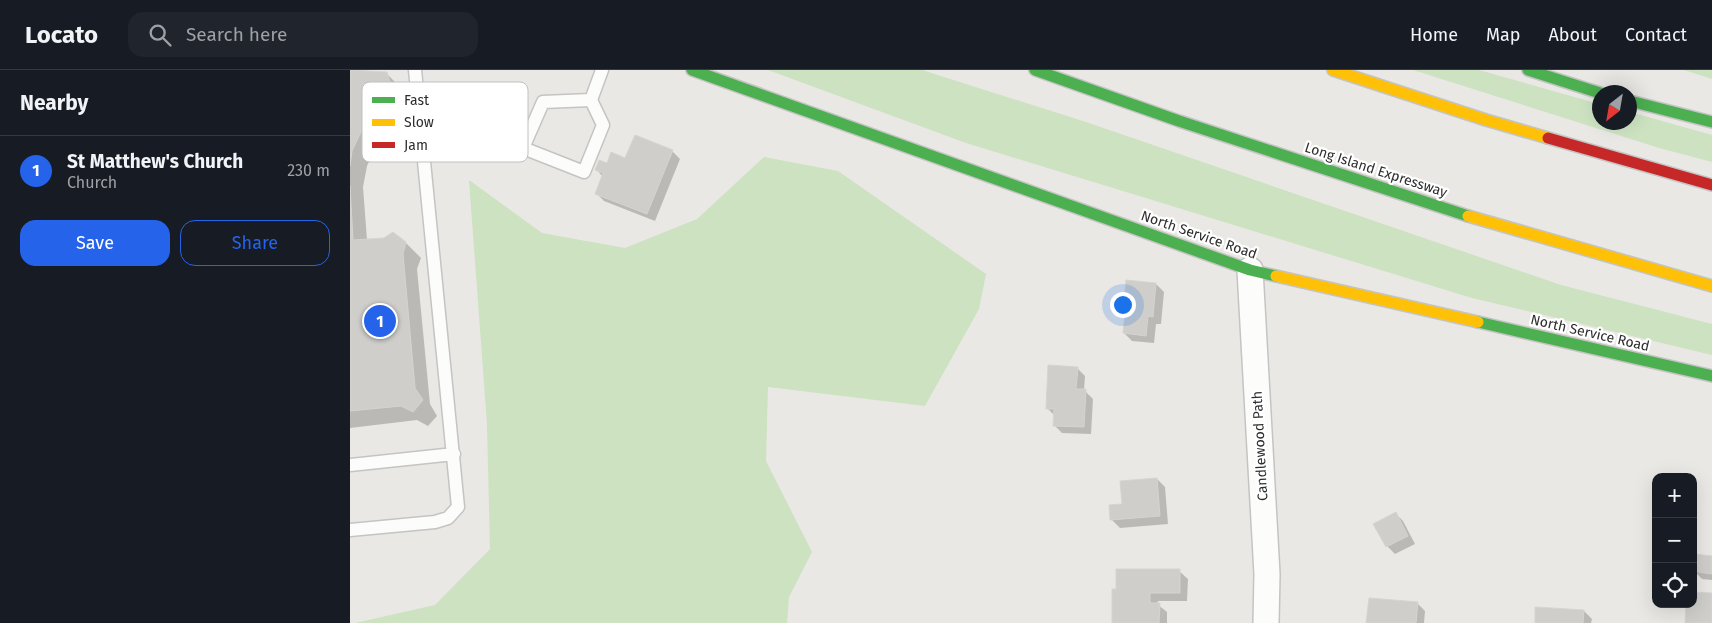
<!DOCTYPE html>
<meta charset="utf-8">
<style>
:root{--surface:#171b24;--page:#20242c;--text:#f1f3f6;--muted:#9ea1a6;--line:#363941;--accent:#2563eb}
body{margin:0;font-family:"Fira Sans",sans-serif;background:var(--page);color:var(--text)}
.controls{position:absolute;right:15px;bottom:15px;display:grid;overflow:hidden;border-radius:10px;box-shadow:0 5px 20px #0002}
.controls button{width:45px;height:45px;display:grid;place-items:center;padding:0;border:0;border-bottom:1px solid var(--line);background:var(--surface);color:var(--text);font:25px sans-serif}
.compass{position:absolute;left:1242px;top:15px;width:45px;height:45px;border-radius:50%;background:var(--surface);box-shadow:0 5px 20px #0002;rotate:211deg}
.you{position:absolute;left:772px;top:234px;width:18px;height:18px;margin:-12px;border:4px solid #fff;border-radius:50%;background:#1a73e8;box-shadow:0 0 0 8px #1a73e833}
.badge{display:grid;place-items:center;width:32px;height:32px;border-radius:50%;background:var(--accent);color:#fff;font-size:16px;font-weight:700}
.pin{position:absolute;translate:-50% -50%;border:2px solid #fff;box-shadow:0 1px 5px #0006}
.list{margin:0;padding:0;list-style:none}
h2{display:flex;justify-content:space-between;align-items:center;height:65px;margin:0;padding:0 20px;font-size:21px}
h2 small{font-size:16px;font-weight:400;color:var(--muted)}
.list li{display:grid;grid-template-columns:32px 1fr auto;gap:15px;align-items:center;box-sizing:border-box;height:70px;padding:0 20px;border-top:1px solid var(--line)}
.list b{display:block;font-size:19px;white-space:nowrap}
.list p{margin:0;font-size:16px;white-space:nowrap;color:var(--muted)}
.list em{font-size:16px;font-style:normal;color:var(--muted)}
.actions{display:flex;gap:10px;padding:15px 20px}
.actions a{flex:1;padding:11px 0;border:1px solid var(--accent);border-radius:15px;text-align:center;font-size:18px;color:var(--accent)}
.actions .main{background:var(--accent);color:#fff}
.icon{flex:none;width:28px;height:28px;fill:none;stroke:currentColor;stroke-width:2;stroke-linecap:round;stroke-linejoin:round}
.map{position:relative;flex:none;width:1362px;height:553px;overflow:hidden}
header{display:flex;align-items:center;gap:30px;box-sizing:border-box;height:70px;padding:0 25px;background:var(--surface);border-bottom:1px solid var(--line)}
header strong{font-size:24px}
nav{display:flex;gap:28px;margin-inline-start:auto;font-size:18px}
.search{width:350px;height:45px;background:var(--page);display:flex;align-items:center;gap:12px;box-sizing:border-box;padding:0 18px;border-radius:15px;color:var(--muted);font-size:19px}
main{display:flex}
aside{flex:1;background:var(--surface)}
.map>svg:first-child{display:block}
</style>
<header>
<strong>Locato</strong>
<div class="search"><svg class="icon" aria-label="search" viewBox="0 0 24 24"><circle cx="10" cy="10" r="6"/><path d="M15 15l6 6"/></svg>Search here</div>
<nav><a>Home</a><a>Map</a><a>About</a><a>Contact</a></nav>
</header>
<main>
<aside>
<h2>Nearby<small></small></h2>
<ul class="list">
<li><span class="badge">1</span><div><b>St Matthew's Church</b><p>Church</p></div><em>230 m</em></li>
</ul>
<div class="actions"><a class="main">Save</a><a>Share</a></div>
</aside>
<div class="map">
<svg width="1362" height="553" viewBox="0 0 1362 553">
<rect width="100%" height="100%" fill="#eae8e4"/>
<path fill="#cce2c1" d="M418,0H572L736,52L1211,215L1362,254V285L1122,228L616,73Z
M1063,0H1129L1249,34L1250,52H1280V42L1362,65V92L1309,78Z
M1334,0H1362V9Z
M414,87L488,101L636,204L629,239L575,336L418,317L416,391L462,482L439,527L437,553H5L85,535L140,479L137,354L119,110L192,163L275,178L347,149Z"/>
<path fill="#0003" d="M0,0H11L18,3H36L51,18L55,31L42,41L17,96L13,117L17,170L56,173L71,188L67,199L80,334L87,346L78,356L67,350L0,358Z
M322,81L330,89L305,151L254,131L246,123L253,107L247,100L258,95L276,90Z
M806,214L814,222L811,254H806L804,273L782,271L774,263L776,244L774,242Z
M727,298L735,306L734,320L743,329L741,364L712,363L704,355L705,346L697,338Z
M807,409L815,417L818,454L770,458L762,450L760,436L774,435Z
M1045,443L1053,451L1065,474L1045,484L1037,476Z
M1362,488V510L1352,509L1344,501Z
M829,501L838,509L837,531H808L807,534L817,542V553H763L764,520Z
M1067,533L1075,541L1074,553H1018Z
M1234,541L1242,549L1241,553H1186Z"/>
<path fill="#cfceca" stroke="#d5d4d0" d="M0,0L37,2L41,16L28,26L2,81L0,96Z
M285,65L323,80L297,144L245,124L253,103L245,100L249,90L257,93L261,82L275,88Z
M0,116L3,170L34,168L43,162L56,172L53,184L65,318L73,330L63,342L51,336L0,341Z
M776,210L806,213L803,247L798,246L796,266L773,263L775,243H773Z
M698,295L728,297L726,319H736L734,357L703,356L704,339H696Z
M807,408L810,446L760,450L759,435L772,434L770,411Z
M1046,442L1058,466L1036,477L1023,454Z
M1345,484L1362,486V504L1343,501Z
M766,499H830V523H800V533H810L809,553H762V519H766Z
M1343,522L1362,523V553H1335L1336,534H1343Z
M1019,528L1068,532L1066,553H1016Z
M1185,537L1234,540L1233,553H1185Z"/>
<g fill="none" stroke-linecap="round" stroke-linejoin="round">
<defs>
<path id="lane" d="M241,30L193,32L173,78L234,102L253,55L241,30L252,0
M0,395L104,384
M0,460L85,452L98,448L108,437L65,0"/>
<path id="street" d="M900,200L917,504L916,553"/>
<path id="fast" d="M342,0L900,200L926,206
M685,0L829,51L1118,146
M1178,0L1250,23
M1280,31L1362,52
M1128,252L1362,306"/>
<path id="slow" d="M983,0L1136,50L1198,68
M1118,146L1362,216
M926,206L1128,252"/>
<path id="jam" d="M1198,68L1362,115"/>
</defs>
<use href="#lane" stroke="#c4c4c4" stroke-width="15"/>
<use href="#street" stroke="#c4c4c4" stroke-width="28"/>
<use href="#fast" stroke="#c4c4c4" stroke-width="14"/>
<use href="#slow" stroke="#c4c4c4" stroke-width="14"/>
<use href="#jam" stroke="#c4c4c4" stroke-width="14"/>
<use href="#lane" stroke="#fcfcfb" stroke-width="12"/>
<use href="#street" stroke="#fcfcfb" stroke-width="25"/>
<use href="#fast" stroke="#4caf50" stroke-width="11"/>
<use href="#slow" stroke="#ffc107" stroke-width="11"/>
<use href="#jam" stroke="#c62828" stroke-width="11"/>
</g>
<g text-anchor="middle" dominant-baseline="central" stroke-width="4.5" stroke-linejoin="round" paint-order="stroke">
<g font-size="14" fill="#2d2d2d" stroke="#fff">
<text transform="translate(1026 100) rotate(18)">Long Island Expressway</text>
<text transform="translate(849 165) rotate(19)">North Service Road</text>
<text transform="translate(1240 263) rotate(13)">North Service Road</text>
<text transform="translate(910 376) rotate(-93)">Candlewood Path</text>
</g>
</g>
<rect x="12" y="12" width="166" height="80" rx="8" fill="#fff" stroke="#c0c0c0" stroke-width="1"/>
<rect x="22" y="27" width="23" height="6" fill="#4caf50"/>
<rect x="22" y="49" width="23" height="7" fill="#ffc107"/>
<rect x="22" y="72" width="23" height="6" fill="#c62828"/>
<g font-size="14" fill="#2d2d2d">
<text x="54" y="35">Fast</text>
<text x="54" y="57">Slow</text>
<text x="54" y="80">Jam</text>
</g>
</svg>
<div class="controls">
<button>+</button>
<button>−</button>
<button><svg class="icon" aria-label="locate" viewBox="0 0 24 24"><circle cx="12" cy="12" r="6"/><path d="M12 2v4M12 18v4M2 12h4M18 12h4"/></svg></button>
</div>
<svg class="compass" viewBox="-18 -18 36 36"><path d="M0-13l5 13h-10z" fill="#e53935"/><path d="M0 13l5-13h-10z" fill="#9ea1a6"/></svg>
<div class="you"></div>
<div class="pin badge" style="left:30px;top:251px">1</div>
</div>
</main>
